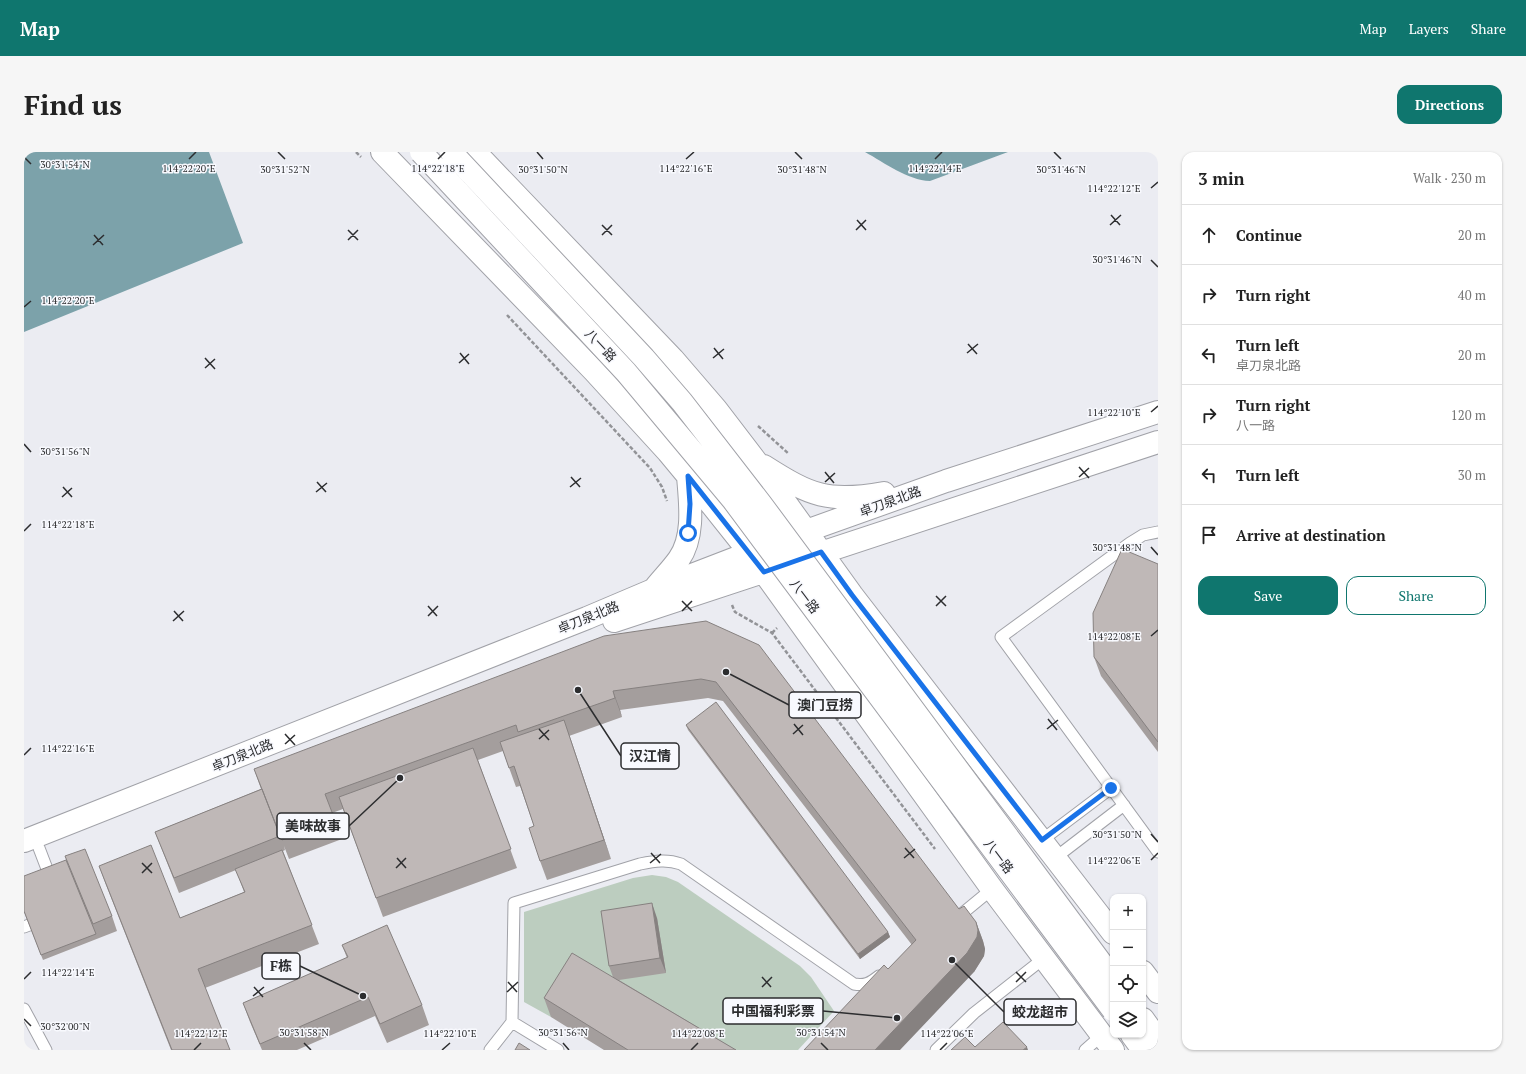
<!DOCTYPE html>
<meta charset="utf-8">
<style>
:root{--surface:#fff;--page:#f6f6f6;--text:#222;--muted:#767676;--line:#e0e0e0;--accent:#0f766e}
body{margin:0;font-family:"PT Serif","Noto Sans SC",serif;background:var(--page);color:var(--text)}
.controls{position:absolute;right:12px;bottom:12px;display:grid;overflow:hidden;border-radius:8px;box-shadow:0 1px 3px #0004}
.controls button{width:36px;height:36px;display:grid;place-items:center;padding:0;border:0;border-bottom:1px solid var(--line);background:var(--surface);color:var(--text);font:20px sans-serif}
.stop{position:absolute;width:12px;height:12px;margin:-9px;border:3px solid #1a73e8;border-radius:50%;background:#fff}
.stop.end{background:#1a73e8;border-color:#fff;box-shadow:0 1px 4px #0008}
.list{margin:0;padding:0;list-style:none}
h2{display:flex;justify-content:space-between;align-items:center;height:52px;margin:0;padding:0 16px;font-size:17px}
h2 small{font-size:13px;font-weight:400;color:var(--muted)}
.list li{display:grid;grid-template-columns:26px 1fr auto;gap:12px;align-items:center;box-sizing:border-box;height:60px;padding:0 16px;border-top:1px solid var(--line)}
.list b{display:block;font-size:15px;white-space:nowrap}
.list p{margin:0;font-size:13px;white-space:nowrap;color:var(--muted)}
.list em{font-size:13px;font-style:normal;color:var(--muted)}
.actions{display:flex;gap:8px;padding:12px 16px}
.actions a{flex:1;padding:9px 0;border:1px solid var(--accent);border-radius:12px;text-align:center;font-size:14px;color:var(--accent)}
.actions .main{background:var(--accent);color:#fff}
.icon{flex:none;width:22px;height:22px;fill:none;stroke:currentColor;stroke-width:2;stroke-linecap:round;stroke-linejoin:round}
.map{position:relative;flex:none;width:1134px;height:898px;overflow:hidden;border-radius:12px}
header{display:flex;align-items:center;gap:24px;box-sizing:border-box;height:56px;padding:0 20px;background:var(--accent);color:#fff}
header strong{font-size:19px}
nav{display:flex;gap:22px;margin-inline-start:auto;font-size:14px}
.intro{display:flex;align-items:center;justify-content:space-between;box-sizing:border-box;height:96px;padding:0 24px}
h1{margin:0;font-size:28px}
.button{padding:10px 18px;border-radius:12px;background:var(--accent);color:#fff;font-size:14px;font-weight:700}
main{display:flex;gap:24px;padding:0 24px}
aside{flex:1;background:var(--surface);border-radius:12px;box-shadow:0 1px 3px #0004}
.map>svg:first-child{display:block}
</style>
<header>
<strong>Map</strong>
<nav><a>Map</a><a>Layers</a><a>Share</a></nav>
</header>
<div class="intro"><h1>Find us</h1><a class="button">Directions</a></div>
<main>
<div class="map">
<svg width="1134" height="898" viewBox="0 0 1134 898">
<rect width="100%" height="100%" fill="#ebecf2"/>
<path fill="#bccdbf" d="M628,723L642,725L654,730L776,814L787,825L810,859L774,898H687L527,865L500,850V760L609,726Z"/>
<path fill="#7ca2aa" d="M0,0H185L219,91L0,180Z
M841,0H984L906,29C883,28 861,11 841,0Z"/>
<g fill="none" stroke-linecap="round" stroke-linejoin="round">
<defs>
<path id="lane" d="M1134,380L1119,383L1106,391L977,485L1134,700
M1018,688L1087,636
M15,696L28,730
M1031,706L1100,653
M934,765L968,737
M0,775L18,768
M0,857L22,898
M488,870L490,751L616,712C631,709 643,707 657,712L830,832C841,834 846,831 855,824
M466,898L488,870L534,898
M912,898L950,861L1019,807
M1061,898L1078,883"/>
<path id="secondary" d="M358,0L570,219L644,300L683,347L726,401L968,737L1089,898
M451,0L649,207L692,257L731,308L828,443L1089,781
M740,314C787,344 804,351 860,341
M631,436C639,426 648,417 655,407C671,384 666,350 664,324
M590,469L1134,290
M0,689L563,466L629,438L782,379L922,329L1134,260
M1119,820L1134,840
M1119,867L1134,888
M1108,883L1119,898"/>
</defs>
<use href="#lane" stroke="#a1a2a8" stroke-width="13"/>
<use href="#secondary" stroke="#a1a2a8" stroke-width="24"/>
<path stroke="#929397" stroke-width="2.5" stroke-dasharray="4 2" stroke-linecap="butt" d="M332,0L337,5
M483,163L626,316L638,335L643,349
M734,274L765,302
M708,453L711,460L748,481L911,697
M748,481L753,476"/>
<use href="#lane" stroke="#fff" stroke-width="11"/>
<use href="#secondary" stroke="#fff" stroke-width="22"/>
<defs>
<path id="secondary-bridge" d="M397,0L602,220L709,348L1089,858
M427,0L620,206L658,250L737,352L1089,827"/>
</defs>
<use href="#secondary-bridge" stroke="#a1a2a8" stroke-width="24" stroke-linecap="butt"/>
<use href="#secondary-bridge" stroke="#fff" stroke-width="22"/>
</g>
<path fill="#a49e9d" d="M1134,412V600L1077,524L1070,505Z
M682,469L935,757L952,770L959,789L961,797L960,804L950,820L864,817L888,793L699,549L684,546L596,558L598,565L545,584L587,707L523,728L516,709L510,674L496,634L492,635L479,599L454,608L493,716L359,765L319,657L308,661L318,687L265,707L260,694L261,698L259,699L295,792L181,836L206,898H147L82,733L75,714L156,766L220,740L212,718L155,741L131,680L237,637L230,617Z
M662,573L864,780L866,785L836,807L664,578Z
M41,704L88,764L93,779L19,808L0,760L47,719Z
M633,766L642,821L595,828L712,898H580L527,865L520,846L589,825L585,814Z
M318,793L398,853L405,873L363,891L351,864L273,898H238L226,870L219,851L323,806Z"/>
<path fill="#868180" d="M589,539L596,558L598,565L591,546Z
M540,568L547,588L587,707L580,688Z
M628,751L633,766L642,821L636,806Z
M952,770L959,789L961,797L960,804L950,820L876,898H851Z
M864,780L866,785L836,807L834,802Z
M1003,895L1004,898H999Z"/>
<path fill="#bfb8b7" stroke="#868180" d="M1098,397L1134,412V590L1070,505L1069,461Z
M682,469L735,493L935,757L940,754L952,770L954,778L953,785L943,801L851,898H780L860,813L864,817L892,788L692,530L677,527L589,539L591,546L494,580L492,573L301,642L311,668L258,688L230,617L580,484Z
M692,550L864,780L834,802L662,573Z
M540,568L580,688L516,709L505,676L510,674L490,614L485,616L476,590Z
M449,596L487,697L352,746L315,645Z
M238,637L256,684L150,726L131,680Z
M127,693L156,766L221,740L211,717L258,698L288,773L174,817L206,898H148L75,714Z
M61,697L88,764L69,772L41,704Z
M42,708L72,782L17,803L0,759V724Z
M628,751L636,806L585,814L577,759Z
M363,773L398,853L356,872L344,845L236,892L219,851L324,805L318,793Z
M548,801L712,898H604L520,846Z
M979,870L1003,895L999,898H927L941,885L951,895Z
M495,891L506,898H491Z"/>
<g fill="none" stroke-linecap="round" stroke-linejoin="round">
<path stroke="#1a73e8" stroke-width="5" d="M664,381L666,352L664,324L740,420L797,400L828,443L1018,688L1087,636"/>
</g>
<path fill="none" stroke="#2c2d2f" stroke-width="1.5" d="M254,0L261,7M513,0L519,7M771,0L778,7M1030,0L1037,7M0,5L7,12M165,7L172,0M414,7L421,0M662,7L670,0M911,7L918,0M1127,36L1134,30M1087,63L1096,73M833,68L842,78M578,73L588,83M1086,73L1097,63M324,78L334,88M832,78L842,68M70,83L79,93M578,83L588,73M324,88L334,78M69,93L80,83M1127,108L1134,115M0,155L7,149M944,192L953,202M690,196L699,207M436,201L445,212M943,201L954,192M181,206L191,217M689,206L700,197M435,211L445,202M181,216L191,207M1127,260L1134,254M0,292L7,300M1055,315L1065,326M801,320L810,331M547,325L556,335M1055,325L1065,316M293,330L302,340M801,330L811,321M39,335L48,345M546,335L557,326M292,340L303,331M38,345L48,336M0,379L7,372M1127,395L1134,403M912,444L922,454M658,449L668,459M404,454L413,464M912,454L922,444M150,459L159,469M658,459L668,449M404,464L414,454M149,469L160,459M1127,484L1134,478M1024,567L1033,578M770,572L779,583M515,577L525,588M1023,577L1034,568M261,582L271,593M769,582L779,573M515,587L525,578M261,592L271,583M0,603L7,596M1127,682L1134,690M881,696L890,706M627,701L636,711M373,706L382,716M880,706L891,697M1127,708L1134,701M118,711L128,721M626,711L637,702M372,716L382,706M118,721L128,711M992,820L1002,830M738,825L747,835M0,827L7,820M484,830L493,840M992,830L1002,820M230,835L239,845M738,835L748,825M483,840L494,830M229,844L240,835M0,867L7,874M280,891L287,898M539,891L545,898M797,891L804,898M170,898L177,891M418,898L426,891M667,898L674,891M916,898L923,891"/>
<g text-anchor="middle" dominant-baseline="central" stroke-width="3" stroke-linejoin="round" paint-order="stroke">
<g font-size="13" fill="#2c2d2f" stroke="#f8f9fe">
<text transform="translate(577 193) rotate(47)">八一路</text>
<text transform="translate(866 349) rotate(-20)">卓刀泉北路</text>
<text transform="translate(781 444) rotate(53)">八一路</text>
<text transform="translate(564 465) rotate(-22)">卓刀泉北路</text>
<text transform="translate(218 603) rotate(-22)">卓刀泉北路</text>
<text transform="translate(975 704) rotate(53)">八一路</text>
</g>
</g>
<g font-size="10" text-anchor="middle" fill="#2c2d2f" stroke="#f8f9fe" stroke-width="3" stroke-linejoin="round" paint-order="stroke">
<text x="41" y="16">30°31'54"N</text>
<text x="165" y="20">114°22'20"E</text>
<text x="414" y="20">114°22'18"E</text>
<text x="662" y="20">114°22'16"E</text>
<text x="911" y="20">114°22'14"E</text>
<text x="261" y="21">30°31'52"N</text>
<text x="519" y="21">30°31'50"N</text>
<text x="778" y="21">30°31'48"N</text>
<text x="1037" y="21">30°31'46"N</text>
<text x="1090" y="40">114°22'12"E</text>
<text x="1093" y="111">30°31'46"N</text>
<text x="44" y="152">114°22'20"E</text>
<text x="1090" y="264">114°22'10"E</text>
<text x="41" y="303">30°31'56"N</text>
<text x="44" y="376">114°22'18"E</text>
<text x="1093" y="399">30°31'48"N</text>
<text x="1090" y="488">114°22'08"E</text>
<text x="44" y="600">114°22'16"E</text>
<text x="1093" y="686">30°31'50"N</text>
<text x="1090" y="712">114°22'06"E</text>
<text x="44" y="824">114°22'14"E</text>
<text x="41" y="878">30°32'00"N</text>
<text x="280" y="884">30°31'58"N</text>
<text x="539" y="884">30°31'56"N</text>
<text x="797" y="884">30°31'54"N</text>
<text x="177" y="885">114°22'12"E</text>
<text x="426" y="885">114°22'10"E</text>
<text x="674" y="885">114°22'08"E</text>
<text x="923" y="885">114°22'06"E</text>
</g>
<path fill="none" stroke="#2c2d2f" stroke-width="1.5" d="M702 520L765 553M554 538L597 604M376 626L325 674M339 844L276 814M873 866L799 859M928 808L980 860"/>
<g fill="#2c2d2f" stroke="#f8f9fe" stroke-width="1.5">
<circle cx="702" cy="520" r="4"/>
<circle cx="554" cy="538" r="4"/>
<circle cx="376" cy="626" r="4"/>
<circle cx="339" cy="844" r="4"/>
<circle cx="873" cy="866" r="4"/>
<circle cx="928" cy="808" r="4"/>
</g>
<g fill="#f8f9fe" stroke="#2c2d2f" stroke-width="1.5">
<rect x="765" y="540" width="72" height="26" rx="4"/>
<rect x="597" y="591" width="58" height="26" rx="4"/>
<rect x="253" y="661" width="72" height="26" rx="4"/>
<rect x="238" y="801" width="38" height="26" rx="4"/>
<rect x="699" y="846" width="100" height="26" rx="4"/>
<rect x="980" y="847" width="72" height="26" rx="4"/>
</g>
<g font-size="14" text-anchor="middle" font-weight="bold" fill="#2c2d2f">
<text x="801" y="558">澳门豆捞</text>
<text x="626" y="609">汉江情</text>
<text x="289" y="679">美味故事</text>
<text x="257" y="819">F栋</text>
<text x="749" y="864">中国福利彩票</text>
<text x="1016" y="865">蛟龙超市</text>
</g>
</svg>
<div class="controls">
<button>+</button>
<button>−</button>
<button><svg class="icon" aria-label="locate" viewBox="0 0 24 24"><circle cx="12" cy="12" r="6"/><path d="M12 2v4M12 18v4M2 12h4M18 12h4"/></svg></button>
<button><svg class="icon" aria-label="layers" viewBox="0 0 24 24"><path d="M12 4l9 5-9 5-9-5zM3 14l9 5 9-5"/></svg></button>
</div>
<div class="stop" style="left:664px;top:381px"></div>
<div class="stop end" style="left:1087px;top:636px"></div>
</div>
<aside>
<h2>3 min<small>Walk · 230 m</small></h2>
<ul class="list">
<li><svg class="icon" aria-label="ahead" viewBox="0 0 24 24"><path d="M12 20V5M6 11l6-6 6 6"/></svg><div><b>Continue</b></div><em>20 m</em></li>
<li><svg class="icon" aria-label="right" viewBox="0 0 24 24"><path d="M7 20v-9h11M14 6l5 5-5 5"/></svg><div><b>Turn right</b></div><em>40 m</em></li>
<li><svg class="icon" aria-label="left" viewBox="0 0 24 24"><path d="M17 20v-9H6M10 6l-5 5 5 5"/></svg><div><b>Turn left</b><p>卓刀泉北路</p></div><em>20 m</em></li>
<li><svg class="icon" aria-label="right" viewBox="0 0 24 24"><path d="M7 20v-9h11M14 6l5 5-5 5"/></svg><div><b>Turn right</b><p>八一路</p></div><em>120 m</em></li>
<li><svg class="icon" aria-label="left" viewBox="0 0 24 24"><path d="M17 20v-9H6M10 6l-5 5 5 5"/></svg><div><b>Turn left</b></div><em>30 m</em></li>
<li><svg class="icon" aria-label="arrive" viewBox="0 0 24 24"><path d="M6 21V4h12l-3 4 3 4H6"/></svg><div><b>Arrive at destination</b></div></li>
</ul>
<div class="actions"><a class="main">Save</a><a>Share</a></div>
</aside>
</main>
